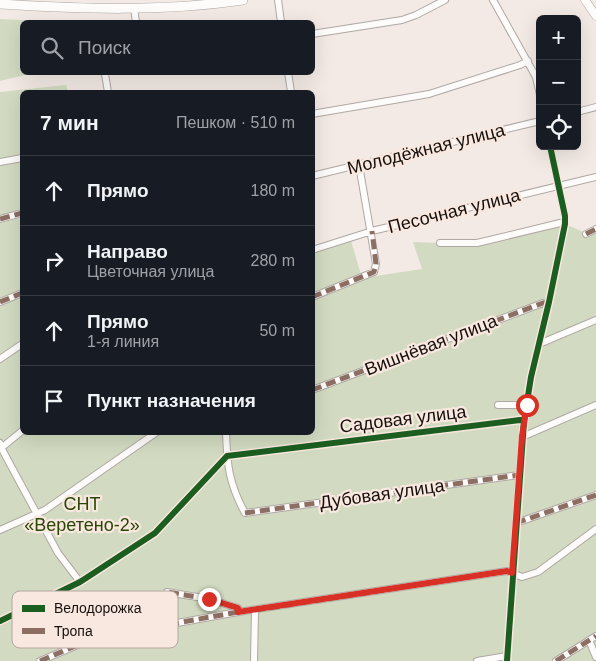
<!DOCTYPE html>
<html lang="ru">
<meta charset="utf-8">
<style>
:root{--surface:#171b24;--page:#242831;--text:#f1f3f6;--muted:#9ea1a6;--line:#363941}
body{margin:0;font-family:Helvetica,sans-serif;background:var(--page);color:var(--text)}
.controls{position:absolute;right:15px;top:15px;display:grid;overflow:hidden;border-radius:8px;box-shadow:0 5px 20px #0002}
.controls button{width:45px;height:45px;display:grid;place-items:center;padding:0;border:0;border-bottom:1px solid var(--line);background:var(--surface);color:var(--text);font:25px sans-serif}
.stop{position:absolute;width:15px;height:15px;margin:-11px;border:4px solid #d93025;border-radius:50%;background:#fff}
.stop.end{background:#d93025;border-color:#fff;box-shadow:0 1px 5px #0008}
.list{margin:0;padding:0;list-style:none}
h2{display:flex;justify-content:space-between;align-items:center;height:65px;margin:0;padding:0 20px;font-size:21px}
h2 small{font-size:16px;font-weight:400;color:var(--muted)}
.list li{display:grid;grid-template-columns:32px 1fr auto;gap:15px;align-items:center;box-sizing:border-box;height:70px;padding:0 20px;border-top:1px solid var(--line)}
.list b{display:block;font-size:19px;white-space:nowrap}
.list p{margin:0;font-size:16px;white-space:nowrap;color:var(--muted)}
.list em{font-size:16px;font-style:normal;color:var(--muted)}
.icon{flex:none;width:28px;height:28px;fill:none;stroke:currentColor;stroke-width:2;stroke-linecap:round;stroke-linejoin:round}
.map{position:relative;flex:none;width:596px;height:661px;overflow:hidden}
.search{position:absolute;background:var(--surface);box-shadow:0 5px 20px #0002;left:20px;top:20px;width:295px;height:55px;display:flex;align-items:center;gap:12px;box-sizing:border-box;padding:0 18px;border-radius:8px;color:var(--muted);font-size:19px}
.panel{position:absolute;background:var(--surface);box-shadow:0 5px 20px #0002;left:20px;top:90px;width:295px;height:345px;border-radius:8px}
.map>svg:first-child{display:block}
</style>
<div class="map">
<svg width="596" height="661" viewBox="0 0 596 661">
<rect width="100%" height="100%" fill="#f3eae5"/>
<path fill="#d2dbc1" d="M0,19L63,22H22V72L33,73L0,81Z
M66,85L68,92H22V210L0,217V92Z
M22,213V432H312L313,252L351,241L362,278L422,269L413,242L440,243H477L565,224L586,233L596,229V661H0V219Z"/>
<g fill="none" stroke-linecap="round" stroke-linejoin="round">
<defs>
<path id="minor" d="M278,0L281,22
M493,0L536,77L540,95
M134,8L136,22
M312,34L402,20L416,15L445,0
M107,72L105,74L108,92
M288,72L291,92
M577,112L596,107
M312,114L429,94L520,65L528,61
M0,162L22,158
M312,176L540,121
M0,219L22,213
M586,234L596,229
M440,243H477L560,223L565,224
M312,250L372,231L596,177
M312,297L374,272L376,264L359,165
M0,302L22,293
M539,344L596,320
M0,359L22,344
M312,390L543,303L549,302
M498,405H527
M226,432C227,465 229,484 245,513L519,475
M522,437L596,405
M0,443L4,453L58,553L80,582
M0,449L22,431
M516,523L596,495
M0,530L45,510L157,432
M238,612L507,571L522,577L538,572L596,529
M0,621L80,582L155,533L227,456L520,420L524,421
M589,640L596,657
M40,661L94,638L238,612V608L209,599L167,592
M254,661L255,610
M477,661L507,656
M507,661L524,421L531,377L549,302L565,224V216L550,146
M556,661L596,636"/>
<path id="tertiary" d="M585,0L596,16"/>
<path id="secondary" d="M0,4C81,9 162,12 243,0"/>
</defs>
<use href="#minor" stroke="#afa8a4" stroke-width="8"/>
<use href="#tertiary" stroke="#afa8a4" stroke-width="9"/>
<use href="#secondary" stroke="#afa8a4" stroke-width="10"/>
<use href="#minor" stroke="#fdfcfb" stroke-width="6"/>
<use href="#tertiary" stroke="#fdfcfb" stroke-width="8"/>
<use href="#secondary" stroke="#fdfcfb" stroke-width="9"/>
<path stroke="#8d6e63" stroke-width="5" stroke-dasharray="10 5" stroke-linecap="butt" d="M0,219L22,213
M586,234L596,229
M312,297L374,272L376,264L372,231
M0,302L22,293
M312,390L543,303L549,302
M245,513L519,475
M516,523L596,495
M255,610L507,571L512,573
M40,661L94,638L238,612V608L209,599L167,592
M556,661L596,636"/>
<defs>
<path id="cycleway" d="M0,621L80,582L155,533L227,456L520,420L524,421
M507,661L524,421L531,377L549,302L565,224V216L550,146"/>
</defs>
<use href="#cycleway" stroke="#f9e8df" stroke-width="9"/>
<use href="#cycleway" stroke="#1b5e20" stroke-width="6"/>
</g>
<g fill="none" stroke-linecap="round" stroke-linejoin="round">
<path stroke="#d93025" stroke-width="6" d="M209,599L238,608V612L507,571L512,573L522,436L527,405"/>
</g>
<g text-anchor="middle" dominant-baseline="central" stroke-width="4.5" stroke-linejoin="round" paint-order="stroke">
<g font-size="18" fill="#16100d" stroke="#f9e8df">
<text transform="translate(426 149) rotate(-14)">Молодёжная улица</text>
<text transform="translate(454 211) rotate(-14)">Песочная улица</text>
<text transform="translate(431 345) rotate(-21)">Вишнёвая улица</text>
<text transform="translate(403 419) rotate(-7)">Садовая улица</text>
<text transform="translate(382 494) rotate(-8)">Дубовая улица</text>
</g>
<g font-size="18" fill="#2a4705" stroke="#f9e8df">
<text x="82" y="504">СНТ<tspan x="82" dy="21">«Веретено-2»</tspan></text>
</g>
</g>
<rect x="12" y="591" width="166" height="57" rx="8" fill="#f9e8df" stroke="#b5a7a0" stroke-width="1"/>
<rect x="22" y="605" width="23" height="7" fill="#1b5e20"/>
<rect x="22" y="628" width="23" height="6" fill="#8d6e63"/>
<g font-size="14" fill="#16100d">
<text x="54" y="613">Велодорожка</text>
<text x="54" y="636">Тропа</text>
</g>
</svg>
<div class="controls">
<button>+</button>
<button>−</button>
<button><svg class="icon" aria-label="locate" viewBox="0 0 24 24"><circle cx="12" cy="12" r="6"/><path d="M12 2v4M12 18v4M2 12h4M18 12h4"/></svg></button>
</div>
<div class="stop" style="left:527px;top:405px"></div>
<div class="stop end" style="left:209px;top:599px"></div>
<div class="search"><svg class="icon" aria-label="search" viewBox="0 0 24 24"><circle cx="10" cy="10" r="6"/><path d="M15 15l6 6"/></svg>Поиск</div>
<section class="panel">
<h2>7 мин<small>Пешком · 510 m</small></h2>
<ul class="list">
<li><svg class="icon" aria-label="ahead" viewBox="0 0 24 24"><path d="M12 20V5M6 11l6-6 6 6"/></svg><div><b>Прямо</b></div><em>180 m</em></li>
<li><svg class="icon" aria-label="right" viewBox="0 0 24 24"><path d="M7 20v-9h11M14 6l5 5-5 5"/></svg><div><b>Направо</b><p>Цветочная улица</p></div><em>280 m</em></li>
<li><svg class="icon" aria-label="ahead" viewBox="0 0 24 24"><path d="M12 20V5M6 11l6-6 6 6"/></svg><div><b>Прямо</b><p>1-я линия</p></div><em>50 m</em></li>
<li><svg class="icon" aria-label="arrive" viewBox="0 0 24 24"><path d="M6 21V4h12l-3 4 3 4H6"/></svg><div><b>Пункт назначения</b></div></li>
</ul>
</section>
</div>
